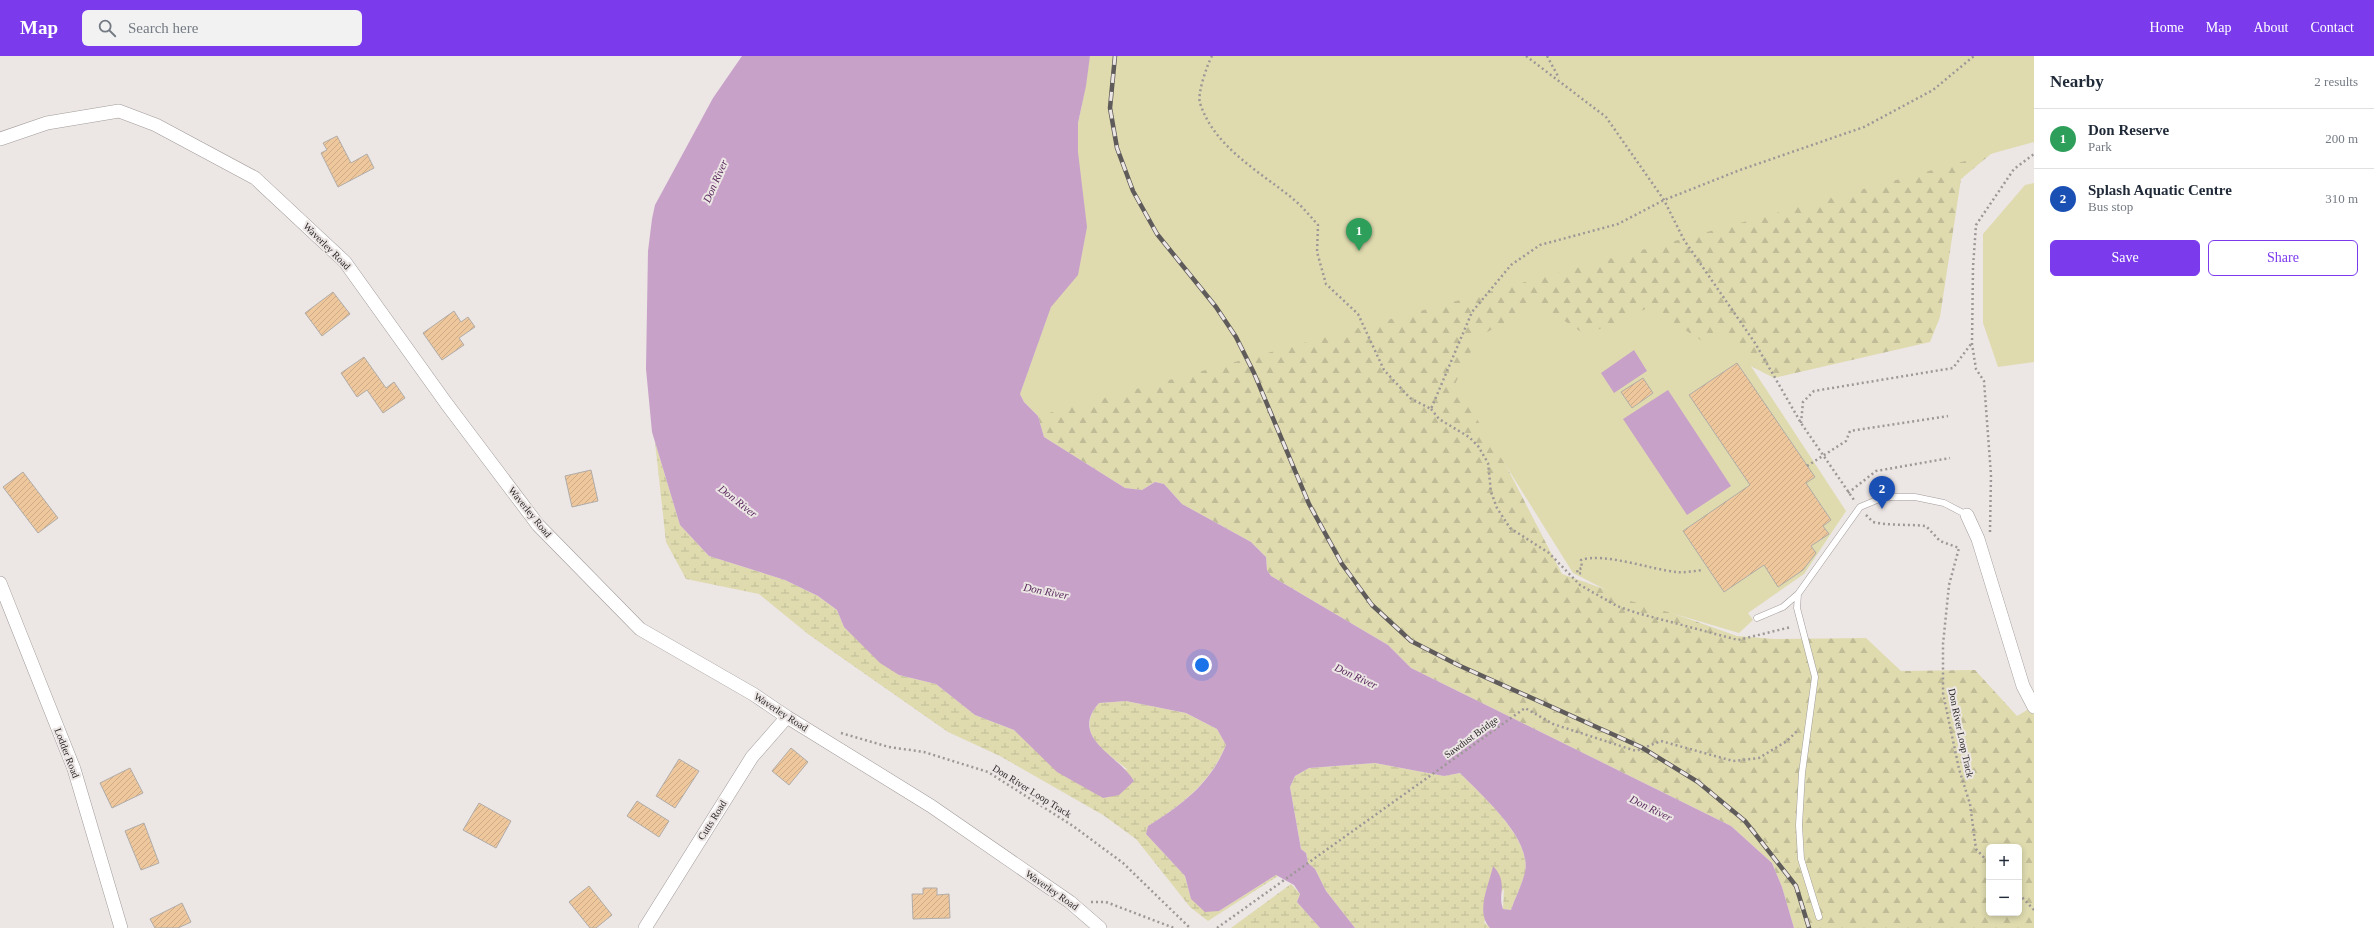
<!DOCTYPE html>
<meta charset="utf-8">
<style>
:root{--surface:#fff;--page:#f2f2f3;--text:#1f2937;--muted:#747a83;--line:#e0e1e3;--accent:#7c3aed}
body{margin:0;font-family:Georgia,serif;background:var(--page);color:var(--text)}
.controls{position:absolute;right:12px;bottom:12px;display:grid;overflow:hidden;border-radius:6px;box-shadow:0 2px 6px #0003}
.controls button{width:36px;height:36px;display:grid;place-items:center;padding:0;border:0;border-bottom:1px solid var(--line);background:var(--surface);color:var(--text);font:20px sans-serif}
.you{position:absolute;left:1202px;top:609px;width:14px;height:14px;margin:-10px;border:3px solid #fff;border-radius:50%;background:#1a73e8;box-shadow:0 0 0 6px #1a73e833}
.badge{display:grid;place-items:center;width:26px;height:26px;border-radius:50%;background:var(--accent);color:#fff;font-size:13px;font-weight:700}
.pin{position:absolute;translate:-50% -33px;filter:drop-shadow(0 1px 2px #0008)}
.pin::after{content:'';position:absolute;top:21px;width:14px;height:12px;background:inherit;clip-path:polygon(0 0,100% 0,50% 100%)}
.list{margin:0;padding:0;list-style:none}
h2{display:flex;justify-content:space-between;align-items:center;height:52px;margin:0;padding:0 16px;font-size:17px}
h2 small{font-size:13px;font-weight:400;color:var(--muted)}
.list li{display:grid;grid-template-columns:26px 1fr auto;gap:12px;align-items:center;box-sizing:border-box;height:60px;padding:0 16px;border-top:1px solid var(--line)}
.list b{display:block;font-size:15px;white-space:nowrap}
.list p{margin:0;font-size:13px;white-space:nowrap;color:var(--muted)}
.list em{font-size:13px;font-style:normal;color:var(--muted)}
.actions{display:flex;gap:8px;padding:12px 16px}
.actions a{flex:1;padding:9px 0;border:1px solid var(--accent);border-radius:6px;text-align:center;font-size:14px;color:var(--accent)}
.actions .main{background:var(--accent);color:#fff}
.icon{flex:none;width:22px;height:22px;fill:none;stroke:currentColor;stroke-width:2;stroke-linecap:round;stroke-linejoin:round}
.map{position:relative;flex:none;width:2034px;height:872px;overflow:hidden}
header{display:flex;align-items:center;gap:24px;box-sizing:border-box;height:56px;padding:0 20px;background:var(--accent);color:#fff}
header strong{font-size:19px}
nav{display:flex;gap:22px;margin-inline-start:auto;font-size:14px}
.search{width:280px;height:36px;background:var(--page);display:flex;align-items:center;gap:10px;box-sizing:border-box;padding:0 14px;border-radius:6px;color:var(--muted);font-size:15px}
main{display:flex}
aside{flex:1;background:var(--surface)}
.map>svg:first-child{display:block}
</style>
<header>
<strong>Map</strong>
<div class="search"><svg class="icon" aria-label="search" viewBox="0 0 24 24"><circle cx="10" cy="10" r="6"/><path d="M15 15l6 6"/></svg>Search here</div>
<nav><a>Home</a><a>Map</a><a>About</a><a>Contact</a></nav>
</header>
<main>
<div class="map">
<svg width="2034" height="872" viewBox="0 0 2034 872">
<defs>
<pattern id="forest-firs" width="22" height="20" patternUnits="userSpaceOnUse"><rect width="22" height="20" fill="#dfdbaf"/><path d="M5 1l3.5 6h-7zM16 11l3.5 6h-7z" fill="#c0bc97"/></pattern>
<pattern id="wetland-marsh" width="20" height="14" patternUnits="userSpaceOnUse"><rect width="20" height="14" fill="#dfdbaf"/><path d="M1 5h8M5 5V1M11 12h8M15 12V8" fill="none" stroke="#c0bc97"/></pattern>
<pattern id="building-hatch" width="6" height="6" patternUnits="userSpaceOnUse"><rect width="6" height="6" fill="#eec79c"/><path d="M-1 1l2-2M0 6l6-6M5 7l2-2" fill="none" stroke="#ccab86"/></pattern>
</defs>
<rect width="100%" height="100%" fill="#ece6e5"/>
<path fill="url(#forest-firs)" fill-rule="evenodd" d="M1090,0H2034V62L1961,123L1940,261L1930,286L1774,322L1733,301L1467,334L1562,518L1737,580L1774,583L1866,582L1901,615L1975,614L2017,660L2034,650V872H1794L1782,831L1772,807L1731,770L1411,612L1388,589L1271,520L1267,514L1266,501L1251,486L1182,448L1164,428L1155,426L1142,434L1125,432L1044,381L1038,360L1020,338L1051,251ZM1989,791H2019V857H1989Z"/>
<path fill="url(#wetland-marsh)" d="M655,386L680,469L709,500L785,524L818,540L837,554L844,571L899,619L936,628L975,659L1014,674L1033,691L1128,714C1106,696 1073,677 1099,647L1126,645L1186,657L1217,673L1226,689C1210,727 1182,749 1148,770L1146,778L1185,820L1191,843L1219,855L1276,819L1278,820L1208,865L1190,851L1136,783L1103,759L1000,700L948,676L808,578L759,538L686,523L666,486Z
M1375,707L1444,720L1460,717C1481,739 1532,782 1525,817C1522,829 1515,842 1511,854L1503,853L1504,832L1484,866L1490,872H1355L1326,835L1315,813L1308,807L1306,797L1301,793L1290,731L1295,720L1309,712Z
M1291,828L1300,838L1297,846L1320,872H1231Z"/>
<path fill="#dfdbaf" d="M1090,0H2034V86L1038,360L1024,346L1020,338L1051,251L1078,219V67L1086,30Z
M2034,127V306L1998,311L1983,267V178L2025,129Z
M1539,248L1586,279L1650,251L1702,285L1724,269L1846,455L1804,518L1748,557L1753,564L1739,577L1624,543L1573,517L1455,328L1478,281Z"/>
<path fill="#c8a1c9" d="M742,0H1090L1086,30L1078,67V96L1087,171L1078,219L1051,251L1020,338L1024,346L1038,360L1044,381L1125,432L1142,434L1155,426L1164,428L1182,448L1251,486L1266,501L1267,514L1271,520L1388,589L1411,612L1731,770L1772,807L1782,831L1794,872H1490C1475,856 1489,829 1493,810C1509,827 1497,837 1503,853L1511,854C1515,842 1522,829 1525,816C1532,782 1481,739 1460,717L1444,720L1375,707L1309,712L1295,720L1290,731L1301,793L1306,797L1308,807L1315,813L1326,835L1355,872H1320L1297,846L1300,838L1294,829L1276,819L1219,855L1205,856L1191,843L1185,820L1146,778L1148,770C1182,749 1211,727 1226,689L1217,673L1186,657L1126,645L1099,647C1068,682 1119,699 1134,725L1119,739L1103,742L1057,716L1014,674L975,659L936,628L899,619L880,607L844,571L837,554L818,540L785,524L709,500L680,469L652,376L646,313L648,195L652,163L655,149L713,42Z
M1634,294L1647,315L1614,337L1601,317Z
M1668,334L1731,430L1687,459L1623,363Z"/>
<path fill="url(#building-hatch)" stroke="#b0aca8" d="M337,80L351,107L367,98L374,112L338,131L321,97L327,94L323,87Z
M333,236L350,258L322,280L305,257Z
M454,255L461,266L468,261L475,271L459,282L464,289L442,304L423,277Z
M364,301L386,332L394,326L405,342L383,357L367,334L357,341L341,317Z
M1737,307L1815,421L1806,427L1831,464L1823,470L1829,478L1811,490L1816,497L1803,514L1778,531L1764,509L1724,536L1683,475L1750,429L1689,339Z
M1643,322L1653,337L1632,352L1621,336Z
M591,414L598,445L572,451L565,420Z
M23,416L58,462L38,477L3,431Z
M791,692L808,706L789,729L772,715Z
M679,703L699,715L675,752L656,740Z
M130,712L143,737L112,752L100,727Z
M637,745L669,765L659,781L627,760Z
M479,747L511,765L496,792L463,774Z
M144,767L159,807L141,814L125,775Z
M589,830L612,859L596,872H590L569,846Z
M923,832H937V839L949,838L950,862L913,863L912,838H923Z
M182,847L191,866L178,872H155L150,863Z"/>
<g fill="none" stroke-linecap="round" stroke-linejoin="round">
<defs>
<path id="lane" d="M1798,538L1797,552L1815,621L1802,717L1799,769L1801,803L1819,861
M1757,562L1783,551L1798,538L1860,451L1884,441H1915L1944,447L1967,459"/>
<path id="street" d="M0,83L47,67L119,55L156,69L255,122L345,206L446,347L538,469L640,573L753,638L787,661L931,750L1070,846L1100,872
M1967,459L1978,483L2023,630L2034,651
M0,527L74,713L121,872
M645,872L752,701L787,661"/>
</defs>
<use href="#lane" stroke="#a19c9a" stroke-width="7"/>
<use href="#street" stroke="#a19c9a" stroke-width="14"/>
<path stroke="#9d9897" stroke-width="2.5" stroke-dasharray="2 3" stroke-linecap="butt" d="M1212,0C1207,9 1197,38 1200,47C1214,91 1259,115 1292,142C1302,150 1310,160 1318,169L1317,196L1326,228L1358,258L1384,314L1410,342L1431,353L1472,256L1511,209L1540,189L1618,168L1664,144L1740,114L1864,71L1933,34L1974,0
M1526,0L1606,61L1664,144L1684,184L1755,287L1801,367L1854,444
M1547,0L1559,22
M1431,353L1439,363L1469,381L1478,390L1488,407L1491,436L1497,452L1510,472L1549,497L1580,529L1617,550L1637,557L1738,584L1791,571
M1801,367L1803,346L1814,335L1953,312L1971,288
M1807,410L1846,385L1850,375L1948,360
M1848,437L1876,415L1950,402
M1866,459L1873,466C1891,470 1908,468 1926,470L1940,485L1959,492L1949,529L1943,588V637L1959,713L1970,748L1976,793L1989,807
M1990,476L1991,419L1984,325L1976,313L1972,288L1973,211L1976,169L2014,113L2034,98
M1581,517L1578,518L1577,514L1582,512L1581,504C1603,496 1653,514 1677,516C1685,517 1694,515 1702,514
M841,677L889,691L924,696L988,716L1073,770L1123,807L1190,872
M2019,838L2034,854
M1091,846H1106L1174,872
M1217,872L1525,652L1553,668L1636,695L1661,685L1733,705L1759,702L1787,685L1798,674"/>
<use href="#lane" stroke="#fff" stroke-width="6"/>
<use href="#street" stroke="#fff" stroke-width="13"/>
<defs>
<path id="rail" d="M1115,0L1110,52L1117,92L1133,135L1157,178L1216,251L1236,281L1254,317L1309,448L1342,508L1372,549L1411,585L1458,609L1641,691L1698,726L1745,765L1796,830L1809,872"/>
</defs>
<use href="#rail" stroke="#5f5b5b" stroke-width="4.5"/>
<use href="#rail" stroke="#ece6e5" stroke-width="3" stroke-dasharray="9" stroke-linecap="butt"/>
</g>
<g text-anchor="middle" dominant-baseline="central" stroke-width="4" stroke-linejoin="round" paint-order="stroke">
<g font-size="10" fill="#2b2828" stroke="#ece6e5">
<text transform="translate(327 190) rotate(45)">Waverley Road</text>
<text transform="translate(530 456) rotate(51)">Waverley Road</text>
<text transform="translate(781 656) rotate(33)">Waverley Road</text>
<text transform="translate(1961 677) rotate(78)">Don River Loop Track</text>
<text transform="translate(1471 681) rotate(-36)">Sawdust Bridge</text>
<text transform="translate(67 697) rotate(69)">Lodder Road</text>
<text transform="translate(1032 735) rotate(32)">Don River Loop Track</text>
<text transform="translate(712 764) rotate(-58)">Cutts Road</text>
<text transform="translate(1052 834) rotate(35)">Waverley Road</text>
</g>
<g font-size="11" font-style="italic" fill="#5a2a5d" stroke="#ece6e5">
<text transform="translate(715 125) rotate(-66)">Don River</text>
<text transform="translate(738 445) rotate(38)">Don River</text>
<text transform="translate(1046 535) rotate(11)">Don River</text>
<text transform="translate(1356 620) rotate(25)">Don River</text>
<text transform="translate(1651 752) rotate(26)">Don River</text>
</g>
</g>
</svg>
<div class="controls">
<button>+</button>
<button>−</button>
</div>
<div class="you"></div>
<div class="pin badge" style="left:1359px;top:195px;background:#2e9e5b">1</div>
<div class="pin badge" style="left:1882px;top:453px;background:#1a4fb4">2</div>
</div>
<aside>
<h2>Nearby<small>2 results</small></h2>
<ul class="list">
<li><span class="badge" style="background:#2e9e5b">1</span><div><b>Don Reserve</b><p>Park</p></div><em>200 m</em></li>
<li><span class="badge" style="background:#1a4fb4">2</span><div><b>Splash Aquatic Centre</b><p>Bus stop</p></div><em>310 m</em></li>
</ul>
<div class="actions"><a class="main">Save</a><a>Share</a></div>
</aside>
</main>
